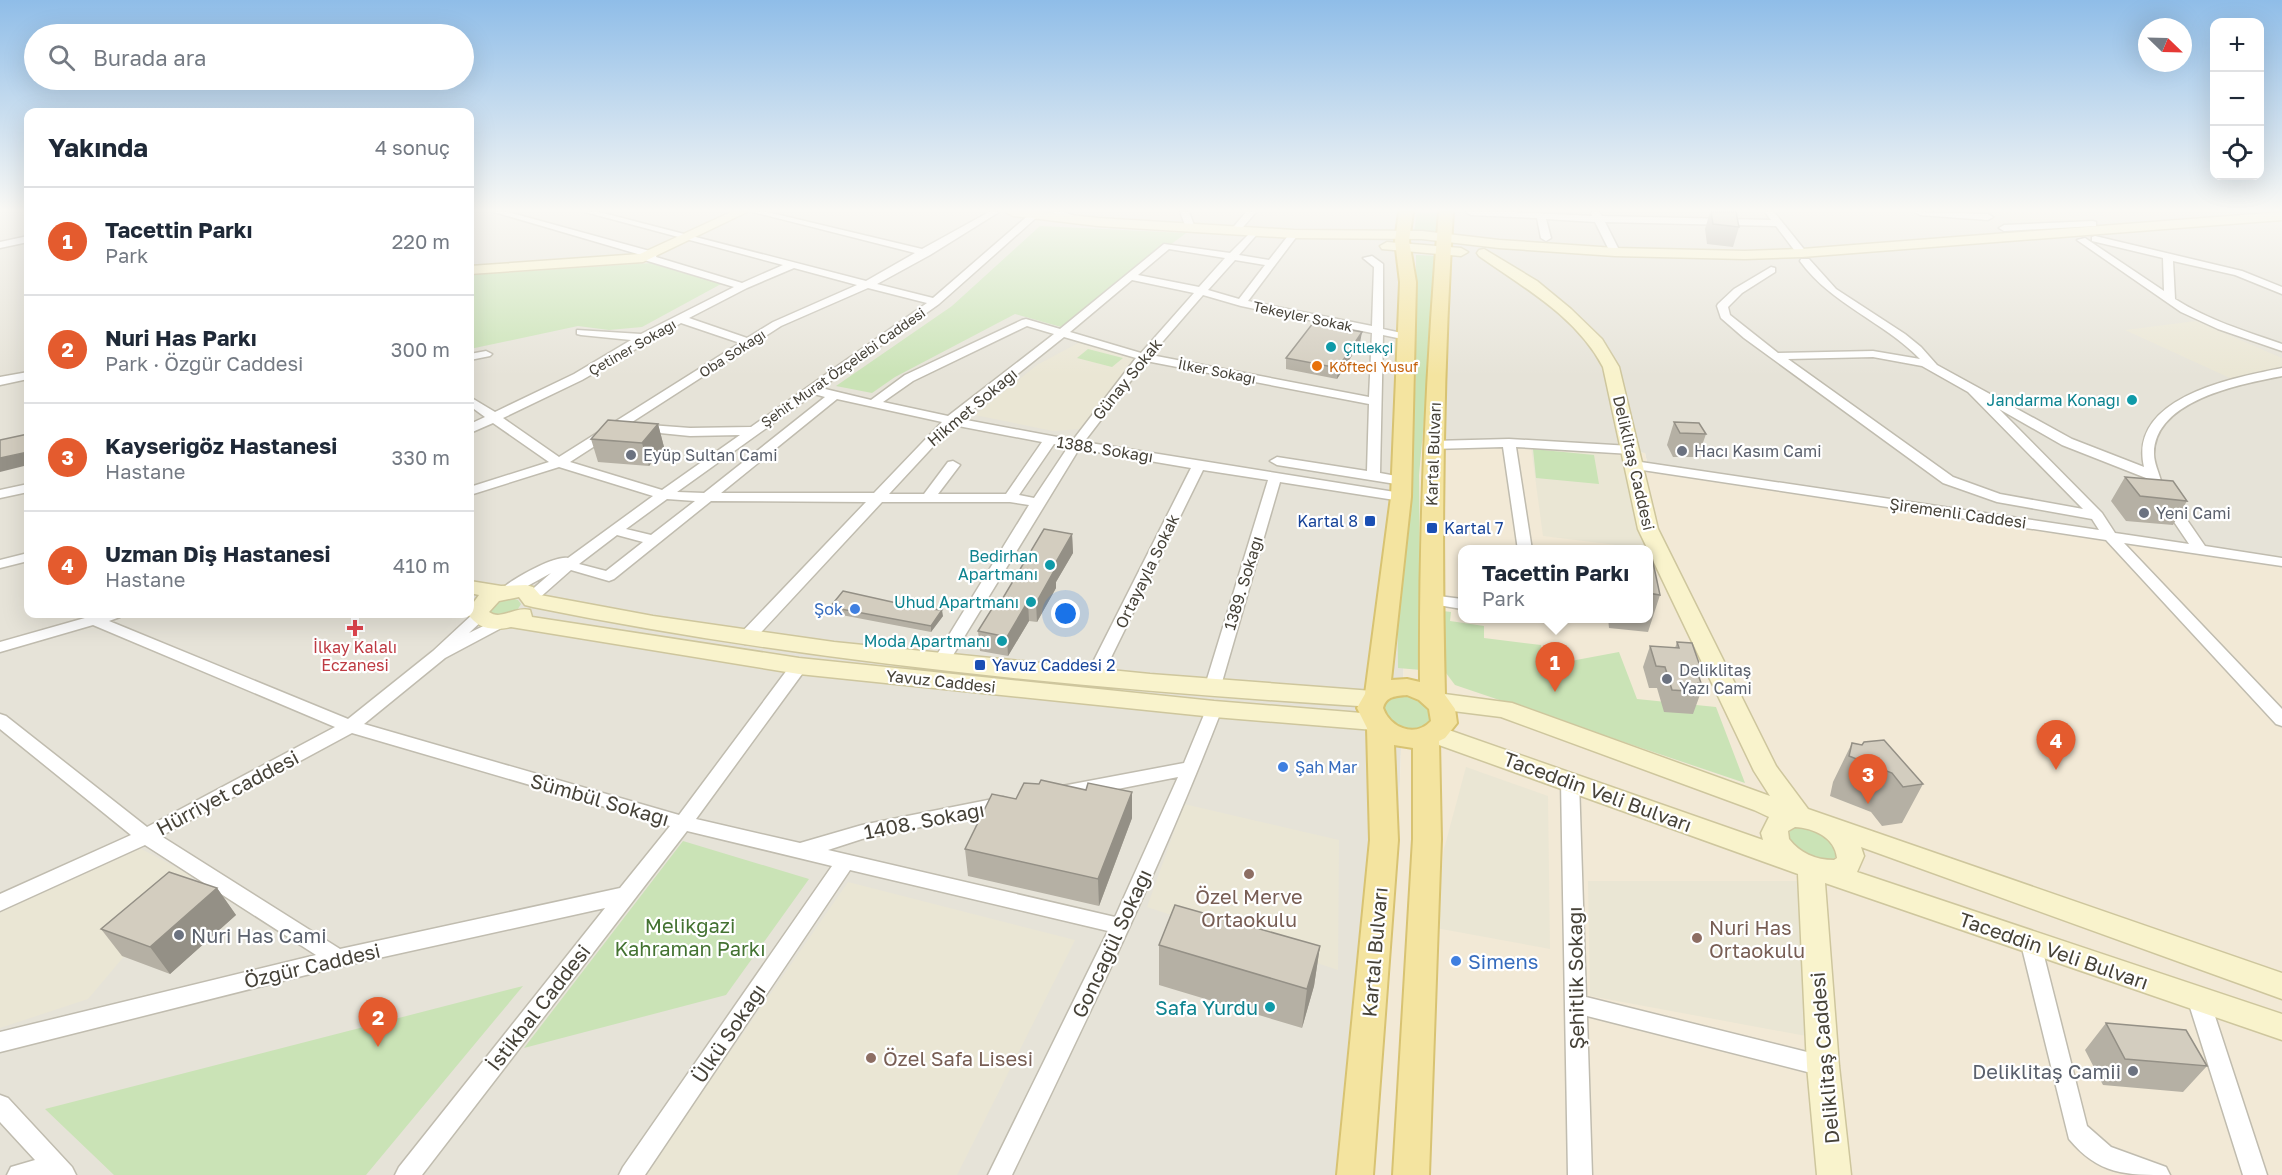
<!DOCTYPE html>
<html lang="tr">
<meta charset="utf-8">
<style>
:root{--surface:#fff;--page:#f2f2f3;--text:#1f2937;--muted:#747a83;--line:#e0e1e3;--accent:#e45b2e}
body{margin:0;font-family:"Golos Text",sans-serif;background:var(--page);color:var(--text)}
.controls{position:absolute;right:18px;top:18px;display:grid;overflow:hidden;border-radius:12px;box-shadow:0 6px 24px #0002}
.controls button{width:54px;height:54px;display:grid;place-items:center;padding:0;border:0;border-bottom:2px solid var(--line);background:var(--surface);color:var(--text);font:30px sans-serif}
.compass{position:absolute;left:2138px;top:18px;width:54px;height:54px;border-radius:50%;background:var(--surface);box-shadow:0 6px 24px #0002;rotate:113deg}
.you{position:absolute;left:1066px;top:614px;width:21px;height:21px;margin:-15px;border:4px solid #fff;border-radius:50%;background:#1a73e8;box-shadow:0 0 0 9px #1a73e833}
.badge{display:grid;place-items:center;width:39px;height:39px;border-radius:50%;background:var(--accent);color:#fff;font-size:20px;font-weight:700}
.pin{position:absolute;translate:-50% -50px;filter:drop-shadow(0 2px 3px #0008)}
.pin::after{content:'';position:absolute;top:32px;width:21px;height:18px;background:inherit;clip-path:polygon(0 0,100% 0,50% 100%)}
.popup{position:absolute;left:1458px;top:545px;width:195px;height:78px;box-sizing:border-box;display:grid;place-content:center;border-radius:12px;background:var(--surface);filter:drop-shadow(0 2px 4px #0005);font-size:20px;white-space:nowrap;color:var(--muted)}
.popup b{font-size:22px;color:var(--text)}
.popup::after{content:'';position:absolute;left:50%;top:100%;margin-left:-12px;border:12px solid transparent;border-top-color:var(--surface)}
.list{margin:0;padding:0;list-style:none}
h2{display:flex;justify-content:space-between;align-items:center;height:78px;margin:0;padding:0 24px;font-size:26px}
h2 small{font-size:20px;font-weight:400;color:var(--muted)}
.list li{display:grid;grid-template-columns:39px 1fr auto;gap:18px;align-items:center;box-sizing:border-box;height:108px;padding:0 24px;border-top:2px solid var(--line)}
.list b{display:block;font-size:22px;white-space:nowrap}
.list p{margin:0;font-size:20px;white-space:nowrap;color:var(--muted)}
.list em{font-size:20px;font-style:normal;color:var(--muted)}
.icon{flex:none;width:33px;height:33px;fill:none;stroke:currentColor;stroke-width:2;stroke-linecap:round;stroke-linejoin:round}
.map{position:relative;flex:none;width:2282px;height:1175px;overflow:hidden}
.search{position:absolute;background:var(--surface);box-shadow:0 6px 24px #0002;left:24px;top:24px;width:450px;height:66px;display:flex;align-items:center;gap:15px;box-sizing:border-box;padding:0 21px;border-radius:33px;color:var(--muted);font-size:22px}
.panel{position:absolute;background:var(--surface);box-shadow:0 6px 24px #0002;left:24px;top:108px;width:450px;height:510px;border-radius:12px}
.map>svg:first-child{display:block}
</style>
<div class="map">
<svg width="2282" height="1175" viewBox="0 0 2282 1175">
<rect width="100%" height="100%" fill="#f3f1e9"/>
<path fill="#e6e3d8" d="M0,212H28V614H470V212H2282V562L1648,466L1645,453L1525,441H1411L1398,840L1372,1175H0Z"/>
<path fill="#f2e9d6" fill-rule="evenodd" d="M1411,441H1525L1645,453L1648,466L2282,562V1175H1372L1398,840ZM1462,550H1648V618H1462Z"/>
<path fill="#eae6d4" d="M1997,212H2063L2079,221L2015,223Z
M2196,321L2282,358V368L2232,379L2125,330Z
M1080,342L1135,358L1080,429L1053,431L975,415L1037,365Z
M1531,447L1626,456L1649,549L1543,536Z
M1466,767L1548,796L1550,949L1436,928L1444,849Z
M1184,804L1339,840L1338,970L1147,907Z
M136,846L192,876L88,999L0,1028V912Z
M1588,881H1798L1817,1038L1590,996Z
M848,882L1075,940L957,1175H645Z"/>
<path fill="#cae3b6" d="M1417,212H1441L1439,234L1414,233Z
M1040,226L1186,233L1061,327L1015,314L895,377L872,393L836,386L952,306Z
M1416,255L1439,256L1419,475L1421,670L1398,668L1397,570L1411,473L1416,374Z
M651,263L721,284L642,327L609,330L578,326L470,349V275Z
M1088,349L1123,358L1112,367L1077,358Z
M1533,449L1594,455L1599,484L1536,478Z
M511,598L518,600L521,604L516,612L491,617L488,608L497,601Z
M1435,610L1451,612L1450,621L1484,626V638L1541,645L1544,666L1619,652L1637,699L1716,707L1745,783L1455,685L1443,669Z
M1397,695L1416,697L1430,706C1437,738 1406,731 1387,722L1382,705L1387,699Z
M1798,826L1829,835L1838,854C1825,874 1801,852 1788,843L1790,830Z
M683,841L809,879L726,995L524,1048Z
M523,986L366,1175H114L45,1109Z"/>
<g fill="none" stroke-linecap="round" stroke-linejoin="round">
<defs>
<path id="street" d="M494,212H508L657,253L656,257L742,283L783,265L585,212H599L866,281L915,253L753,212H767L922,249L989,212H999L930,255L877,284L933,298L1031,213H1037V217L939,304L821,388L871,400L905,375L1022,320L1026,319L1060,329L1164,244L1230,253L1254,229L1259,232L1239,255L1269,260L1291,232H1297V236L1248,301L1372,326L1374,267L1363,258L1372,256L1383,264V329L1411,335L1413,337L1407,340L1383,335L1380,473L1407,478L1409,481L1407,484L1402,485L1277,465L1270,461L1277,457L1367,471L1369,404L1146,361L1084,442L1401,493L1408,497L1401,501L1280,482L1220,689L1218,693H1206L1204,689L1268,480L1203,470L1102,676L1100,680H1088L1086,676L1191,468L1079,449L947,665H935L933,661L1029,505L1010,502H882L751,643L745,644L737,639L739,635L866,502L711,501L614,579L609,581L571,570L537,600H527L524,597L527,594L551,573L513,594H503L500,591C509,580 555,555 568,558L653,496L559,467L470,495V487L549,462L493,423L470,433V424L485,417L470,406V397L495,412L574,374L631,340L581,335L577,334V330L641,334L734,287L641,259V255ZM1169,249L1225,258L1199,287L1138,275ZM1235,260L1265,265L1239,299L1208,290ZM794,268L857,285L773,322L747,338L689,318L747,288ZM1132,280L1194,293L1141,353L1070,332ZM868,288L927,303L751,427L690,428L636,424L634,427L636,430L640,431L690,436L740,435L662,490L570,462L781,326ZM1203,295L1241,306L1372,333L1369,397L1151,355ZM681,323L740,343L559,457L503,418L582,380ZM1027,326L1054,334L948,416L883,402L913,381ZM1064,337L1136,358L1073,440L961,419ZM814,394L825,397L704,493L677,492ZM837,399L942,422L874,493H721ZM953,425L1042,442L1006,494H938L960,465L953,461L948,462L924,494H889ZM1054,444L1068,447L1034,498L1019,495ZM667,499L695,501L651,535L626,529ZM617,535L643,542L606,571L579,564Z
M1051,212H1064L1087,221L1079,223Z
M1180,212H1189L1195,228L1193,230H1187Z
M1246,212H1256L1238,233H1232L1230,231Z
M1466,212H1513L1592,216L1591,212H1599L1602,216L1771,220L1765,212H1774L1807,253L1798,255L1776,226L1605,222L1620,252L1615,255L1610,252L1595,222L1546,219L1551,238L1546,241L1541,238L1537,218L1471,215Z
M1915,212L1988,214L1993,217L1988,220L1920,215Z
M2093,221L2096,222V226L2004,231L1999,228L2004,225Z
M28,236V242L0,248V242Z
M2095,236L2242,271L2282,287V294L2235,275L2173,261L2175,299C2208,320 2245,331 2282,344V351L2218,329L2181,312L2077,240L2085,238L2164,291L2163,258L2092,241V237Z
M1801,259H1809L1836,289L1905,334L1921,347L1937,365L2072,439L2144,467C2128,397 2233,378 2282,368V376C2241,384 2154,400 2154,454C2154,463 2159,473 2161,481L2154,485L2149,484L2146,478L2062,445L1999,409L2102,513L2115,533L2189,544L2160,501L2167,497L2172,498L2205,546L2282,558V566L2124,543L2282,709V726L2276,724L2106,540L1629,468L1627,465L1634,461L2099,530L2092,519L1997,502L1943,483L1744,338L1721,318L1717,306L1718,304L1734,289L1771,267L1775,268V272L1742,293L1728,307L1730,315L1778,353L1873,351L1920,359C1883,321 1832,305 1800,261ZM1873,357L1922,366L1968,392L2083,509L2000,494L1953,477L1788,359Z
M486,351L492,354L490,356L470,360V354Z
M28,372V379L0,385V377Z
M1509,439L1631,446L1637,450L1631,454L1516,447L1532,550H1518L1503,447L1433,449L1427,445L1433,441Z
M28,484V492L0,498V490Z
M28,553V561L0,568V560Z
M1431,595L1462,599V609L1426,603L1423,600Z
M479,611L487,616L469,633L502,617L510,622L507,625L445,658L364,724L679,815L793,662H805L807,666L805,670L696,819L800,843L862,825L1003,797L1009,799L1012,804L1009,809L862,839L828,850L1115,917L1178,777L1062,800L1056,798L1053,793L1056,788L1062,786L1184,763L1208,705H1220L1222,709C1161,867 1086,1021 1012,1175H988L1108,931L850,870L645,1175H619L623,1167L832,866L687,831L422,1175H395L399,1167L605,908L338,967L0,1052V1032L316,955L145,845L0,911V894L131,835L0,729V714L6,716L147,827L335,727L93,625L0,652V642L99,614H122L120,617L109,621L348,719L433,651L474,613ZM352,733L670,826L620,888L340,949L161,836Z
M1570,774L1576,776L1579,781L1586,997L1823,1056L1831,1059L1834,1066L1831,1073L1823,1076L1587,1016L1592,1175H1568L1561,781L1564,776Z
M2030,932L2037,934L2040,940L2087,1126L2111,1147L2166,1167L2170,1175C2125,1175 2099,1175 2069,1139L2020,940L2023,934Z
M2199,992L2207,994L2210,1001L2267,1175H2243L2188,1001L2191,994Z
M0,1095L8,1098L72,1167L76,1175H7L11,1167L35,1160L0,1122Z"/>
<path id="secondary" d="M731,212H747L643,262L470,274V266L640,254Z
M1006,212H1042L1098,218L1294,230L1422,231L1499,240L1615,248L1745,251L1802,249L2282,212V220L1802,257L1745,259L1615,256L1499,248L1422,239L1294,238L1098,226L1013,216Z
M1387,242L1461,248L1468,252L1461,256L1382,249L1380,246Z
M1484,249L1537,281L1571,309L1602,339L1619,367L1658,529L1776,766L1808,809L2282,973V999L1861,847L1864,856L1857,872L2282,1014V1040L1825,883L1839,1066L1851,1175H1817L1807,1066L1798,874L1425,740L1422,734L1425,728L1434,725L1443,728L1763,840L1761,833L1769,817L1754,810L1501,717L1437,709L1429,707L1425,701L1429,695L1437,693L1512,703L1770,796L1754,771L1638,529L1603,367C1576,316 1524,288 1479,256L1477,253L1479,250ZM1795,827C1813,828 1835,837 1837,858L1834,860C1815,860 1800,853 1789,839L1788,831Z
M470,581L501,586L526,585L533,587L540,595L653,616L834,642L1150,674L1373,691L1381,693L1385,699L1381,705L1373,707C1092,689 809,663 533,607L525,605L519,597L499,601L489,612C501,621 515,606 530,610L532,617L799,658L1214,701L1374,714L1382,716L1386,722L1382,728L1374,730L1214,717L799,674L511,627C493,631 478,629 468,614L471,606L479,595L470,593Z"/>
<path id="primary" d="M1399,212H1413L1409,241L1416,282L1411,497L1391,680L1407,679L1420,682C1419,525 1426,369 1439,212H1453C1443,373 1441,534 1445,695L1455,709L1457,723L1445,738L1439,741L1441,839L1429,1175H1393L1413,839V748L1394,745L1398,840L1373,1175H1337L1370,840L1367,728L1357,708L1365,694L1391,497L1400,282L1395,241ZM1407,695L1419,700L1429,709L1431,721C1415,738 1390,728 1383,708C1386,696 1396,696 1407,695Z"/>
</defs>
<use href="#street" stroke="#c0bcaf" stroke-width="3"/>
<use href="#secondary" stroke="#cec69d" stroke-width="3"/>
<use href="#primary" stroke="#d8c372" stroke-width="4"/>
<use href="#street" fill="#fff" fill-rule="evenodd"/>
<use href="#secondary" fill="#f9f3cc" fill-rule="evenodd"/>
<use href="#primary" fill="#f4e4a0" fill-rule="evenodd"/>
</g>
<path fill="#b5b0a4" d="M1710,212H1736L1739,227L1733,247L1707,244L1705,229Z
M1360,343L1337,379L1286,369V358Z
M1674,422L1706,434L1698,457H1673L1667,445Z
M658,424L664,447L649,466L598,462L591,439Z
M2125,477L2187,501L2173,525L2126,521L2111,501Z
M1072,534L1073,553L1056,582V588L1037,622L1029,621L1008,656L980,651L978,631L997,608Z
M1648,553L1660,595L1648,632L1609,628L1608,618H1648Z
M830,607L943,616L931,632L831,613Z
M1677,642L1701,669L1698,676L1701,683L1699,689L1701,692L1693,714L1664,712L1657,688H1649L1643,667L1650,646L1675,648Z
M1852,743L1923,784L1902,823L1882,826L1871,812L1830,796L1833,782Z
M1016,799L1132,818L1099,906L968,876L965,849Z
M217,888L236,915L170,974L122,956L101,929Z
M1159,945L1320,946L1314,986L1302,1028L1159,985Z
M2106,1023L2207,1066L2183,1092L2103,1085L2085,1050Z"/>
<path fill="#949086" d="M1362,332L1360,343L1337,379L1338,368Z
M658,424L664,447L649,466L642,443Z
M28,452V465L0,472V458Z
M1072,534L1073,553L1056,582V588L1037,622L1036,603L1052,569Z
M1028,601L1029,621L1008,656L1007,637Z
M942,610L943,616L931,632V626Z
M1132,792V818L1099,906L1098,879Z
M217,888L236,915L170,974L150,947Z
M1320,946L1314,986L1302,1028L1307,989Z"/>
<path fill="#d3cdbf" stroke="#949086" stroke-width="1.5" d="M1711,212H1736L1739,227L1713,224Z
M1313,323L1362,332L1338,368L1286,358Z
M608,420L658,424L642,443L591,439Z
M1674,422L1699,423L1706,434L1680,433Z
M28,434V452L0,458V440Z
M2125,477L2173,481L2187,501L2140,496Z
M1044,529L1072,534L1052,569H1055L1036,603L1028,601L1007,637L978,631L993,607L997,608Z
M1648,553H1651L1660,595L1648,593Z
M843,591L919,608L942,610L931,626L830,607Z
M1677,642L1692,643L1701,669H1696L1701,683H1698L1701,692L1672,690L1665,667L1656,666L1650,646L1679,648Z
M1884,740L1923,784L1903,787L1892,773L1849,756L1852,743L1862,745L1864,742Z
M1041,780L1086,790L1088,783L1132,792L1098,879L965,849L992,794L1016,799L1024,783L1039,784Z
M169,872L217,888L150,947L101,929Z
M1175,905L1320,946L1307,989L1159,945Z
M2106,1023L2186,1030L2207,1066L2125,1059Z"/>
<linearGradient id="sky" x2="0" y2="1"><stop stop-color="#8fbde8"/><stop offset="0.56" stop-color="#faf9f5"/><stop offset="1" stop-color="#faf9f5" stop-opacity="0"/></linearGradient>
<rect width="2282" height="376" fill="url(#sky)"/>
<g fill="#0f9aa8" stroke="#fff" stroke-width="2">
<circle cx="1331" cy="347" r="6"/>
<circle cx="2132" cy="400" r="6"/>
<circle cx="1050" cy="565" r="6"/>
<circle cx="1031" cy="602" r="6"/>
<circle cx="1002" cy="641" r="6"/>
<circle cx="1270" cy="1007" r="6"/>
</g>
<circle fill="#e8710a" stroke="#fff" stroke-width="2" cx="1317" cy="366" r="6"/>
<g fill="#6b7280" stroke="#fff" stroke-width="2">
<circle cx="1682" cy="451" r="6"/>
<circle cx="631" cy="455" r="6"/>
<circle cx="2144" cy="513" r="6"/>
<circle cx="1667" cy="679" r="6"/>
<circle cx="179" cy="935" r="6"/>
<circle cx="2133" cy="1071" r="6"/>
</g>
<g fill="#1a4fb4" stroke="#fff" stroke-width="2">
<rect x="1364" y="515" width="12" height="12" rx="3"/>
<rect x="1426" y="522" width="12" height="12" rx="3"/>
<rect x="974" y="659" width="12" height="12" rx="3"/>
</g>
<g fill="#3f7fe0" stroke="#fff" stroke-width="2">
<circle cx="855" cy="609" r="6"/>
<circle cx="1283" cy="767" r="6"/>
<circle cx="1456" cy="961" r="6"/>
</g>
<path fill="#e0444e" stroke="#fff" stroke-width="2" d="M352 619h6v6h6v6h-6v6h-6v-6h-6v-6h6z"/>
<g fill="#8d6e63" stroke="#fff" stroke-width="2">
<circle cx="1249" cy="874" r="6"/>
<circle cx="1697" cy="938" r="6"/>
<circle cx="871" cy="1058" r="6"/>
</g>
<g text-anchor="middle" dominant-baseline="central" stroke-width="4.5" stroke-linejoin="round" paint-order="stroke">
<g font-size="14" fill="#464238" stroke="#fff">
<text transform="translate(1303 316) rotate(12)">Tekeyler Sokak</text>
<text transform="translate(632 347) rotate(-30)">Çetiner Sokağı</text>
<text transform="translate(732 353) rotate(-33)">Oba Sokağı</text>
<text transform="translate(843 367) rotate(-35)">Şehit Murat Özçelebi Caddesi</text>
<text transform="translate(1217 371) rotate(11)">İlker Sokağı</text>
</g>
<g font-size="14" fill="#0d838f" stroke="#fff" text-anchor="start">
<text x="1343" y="347">Çitlekçi</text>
</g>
<g font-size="14" fill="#c56008" stroke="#fff" text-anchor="start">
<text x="1329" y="366">Köfteci Yusuf</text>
</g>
<g font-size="16" fill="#464238" stroke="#fff">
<text transform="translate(1127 379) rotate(-51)">Günay Sokak</text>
<text transform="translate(972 407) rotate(-40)">Hikmet Sokağı</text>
<text transform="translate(1105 449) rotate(9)">1388. Sokağı</text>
<text transform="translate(1433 454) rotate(-88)">Kartal Bulvarı</text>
<text transform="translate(1634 463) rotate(77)">Deliklitaş Caddesi</text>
<text transform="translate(1958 513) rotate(8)">Şiremenli Caddesi</text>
<text transform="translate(1147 571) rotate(-64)">Ortayayla Sokak</text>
<text transform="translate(1243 583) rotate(-73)">1389. Sokağı</text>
<text transform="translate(941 681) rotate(6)">Yavuz Caddesi</text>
</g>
<g font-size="16" fill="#0d838f" stroke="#fff" text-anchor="end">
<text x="2120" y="400">Jandarma Konağı</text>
<text x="1038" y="556">Bedirhan<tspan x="1038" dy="18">Apartmanı</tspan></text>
<text x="1019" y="602">Uhud Apartmanı</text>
<text x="990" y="641">Moda Apartmanı</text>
</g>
<g font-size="16" fill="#5b616d" stroke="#fff" text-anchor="start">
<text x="1694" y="451">Hacı Kasım Cami</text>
<text x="643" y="455">Eyüp Sultan Cami</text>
<text x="2156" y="513">Yeni Cami</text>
<text x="1679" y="670">Deliklitaş<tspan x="1679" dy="18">Yazı Cami</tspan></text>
</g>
<g font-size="16" fill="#164399" stroke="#fff" text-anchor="start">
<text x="1358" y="521" text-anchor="end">Kartal 8</text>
<text x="1444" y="528">Kartal 7</text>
<text x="992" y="665">Yavuz Caddesi 2</text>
</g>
<g font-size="16" fill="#366cbe" stroke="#fff" text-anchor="end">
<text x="843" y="609">Şok</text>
<text x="1295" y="767" text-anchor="start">Şah Mar</text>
</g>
<g font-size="16" fill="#be3a42" stroke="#fff">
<text x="355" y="647">İlkay Kalalı<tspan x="355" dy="18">Eczanesi</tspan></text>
</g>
<g font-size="20" fill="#464238" stroke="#fff">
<text transform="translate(1598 791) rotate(20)">Taceddin Veli Bulvarı</text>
<text transform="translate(227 792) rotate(-28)">Hürriyet caddesi</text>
<text transform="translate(600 799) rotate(16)">Sümbül Sokağı</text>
<text transform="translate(924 820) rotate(-11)">1408. Sokağı</text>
<text transform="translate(1111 943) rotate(-65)">Goncagül Sokağı</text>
<text transform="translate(2054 950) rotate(19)">Taceddin Veli Bulvarı</text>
<text transform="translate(1374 952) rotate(-85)">Kartal Bulvarı</text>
<text transform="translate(312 965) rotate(-13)">Özgür Caddesi</text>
<text transform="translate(1575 978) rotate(-91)">Şehitlik Sokağı</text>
<text transform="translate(538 1007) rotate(-52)">İstikbal Caddesi</text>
<text transform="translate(728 1033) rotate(-56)">Ülkü Sokağı</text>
<text transform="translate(1824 1058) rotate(-95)">Deliklitaş Caddesi</text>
</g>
<g font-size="20" fill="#785e54" stroke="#fff" text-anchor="start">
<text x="1249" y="896" text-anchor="middle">Özel Merve<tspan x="1249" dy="23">Ortaokulu</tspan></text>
<text x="1709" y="927">Nuri Has<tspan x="1709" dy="23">Ortaokulu</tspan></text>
<text x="883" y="1058">Özel Safa Lisesi</text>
</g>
<g font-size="20" fill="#437231" stroke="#fff">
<text x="690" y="925">Melikgazi<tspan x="690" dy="23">Kahraman Parkı</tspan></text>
</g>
<g font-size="20" fill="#5b616d" stroke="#fff" text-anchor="start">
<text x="191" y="935">Nuri Has Cami</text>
<text x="2121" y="1071" text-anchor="end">Deliklitaş Camii</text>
</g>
<g font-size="20" fill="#366cbe" stroke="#fff" text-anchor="start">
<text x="1468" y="961">Simens</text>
</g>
<g font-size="20" fill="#0d838f" stroke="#fff" text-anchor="end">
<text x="1258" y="1007">Safa Yurdu</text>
</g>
</g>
</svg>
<div class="controls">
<button>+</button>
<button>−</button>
<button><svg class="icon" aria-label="locate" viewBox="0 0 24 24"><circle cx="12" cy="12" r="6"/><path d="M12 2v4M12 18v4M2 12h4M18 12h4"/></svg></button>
</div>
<svg class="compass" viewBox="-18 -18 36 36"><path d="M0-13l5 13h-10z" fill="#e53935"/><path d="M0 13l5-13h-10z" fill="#747a83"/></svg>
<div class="you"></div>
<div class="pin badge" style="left:1555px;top:692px">1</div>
<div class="popup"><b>Tacettin Parkı</b>Park</div>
<div class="pin badge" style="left:378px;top:1047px">2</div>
<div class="pin badge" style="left:1868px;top:804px">3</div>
<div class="pin badge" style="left:2056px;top:770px">4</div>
<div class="search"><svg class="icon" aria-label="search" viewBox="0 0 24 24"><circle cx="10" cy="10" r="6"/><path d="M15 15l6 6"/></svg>Burada ara</div>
<section class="panel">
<h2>Yakında<small>4 sonuç</small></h2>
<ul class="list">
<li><span class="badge">1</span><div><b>Tacettin Parkı</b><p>Park</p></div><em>220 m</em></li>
<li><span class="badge">2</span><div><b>Nuri Has Parkı</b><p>Park · Özgür Caddesi</p></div><em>300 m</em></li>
<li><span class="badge">3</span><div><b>Kayserigöz Hastanesi</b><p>Hastane</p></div><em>330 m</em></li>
<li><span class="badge">4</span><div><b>Uzman Diş Hastanesi</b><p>Hastane</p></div><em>410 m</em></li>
</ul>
</section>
</div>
